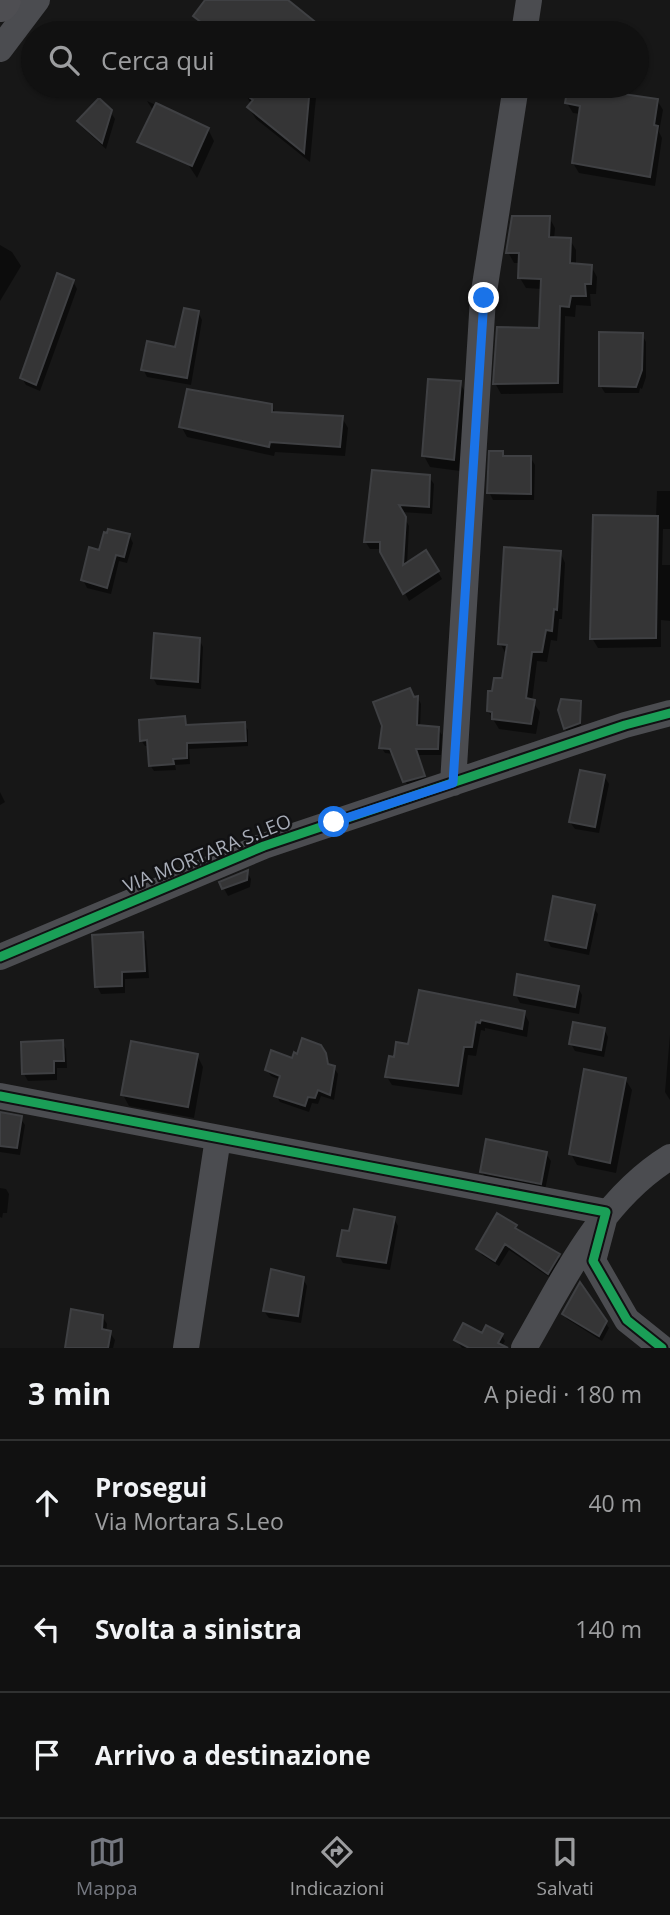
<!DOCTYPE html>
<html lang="it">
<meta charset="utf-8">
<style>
:root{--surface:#111;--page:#1e1f1f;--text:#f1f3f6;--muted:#9c9d9f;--line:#303131;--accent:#757880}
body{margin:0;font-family:"Open Sans",sans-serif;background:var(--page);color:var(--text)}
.stop{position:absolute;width:21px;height:21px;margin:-16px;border:5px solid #1a73e8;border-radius:50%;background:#fff}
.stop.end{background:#1a73e8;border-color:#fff;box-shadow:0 2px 7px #0008}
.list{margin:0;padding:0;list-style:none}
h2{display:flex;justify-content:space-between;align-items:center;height:91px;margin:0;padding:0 28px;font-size:30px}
h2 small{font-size:23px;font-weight:400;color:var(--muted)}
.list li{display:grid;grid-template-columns:46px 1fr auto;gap:21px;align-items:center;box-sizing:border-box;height:126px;padding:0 28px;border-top:2px solid var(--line)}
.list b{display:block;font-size:26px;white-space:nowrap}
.list p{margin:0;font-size:23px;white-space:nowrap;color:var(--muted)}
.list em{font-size:23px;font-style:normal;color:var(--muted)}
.icon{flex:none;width:38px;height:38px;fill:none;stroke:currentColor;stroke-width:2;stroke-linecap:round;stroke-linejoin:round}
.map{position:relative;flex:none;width:670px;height:1348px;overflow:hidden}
.search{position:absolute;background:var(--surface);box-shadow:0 2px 5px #0004;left:21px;right:21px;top:21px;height:77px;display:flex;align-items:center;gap:18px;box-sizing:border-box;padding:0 24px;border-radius:38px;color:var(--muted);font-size:26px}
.sheet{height:469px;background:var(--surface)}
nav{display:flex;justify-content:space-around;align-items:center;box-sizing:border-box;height:98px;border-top:2px solid var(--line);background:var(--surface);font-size:19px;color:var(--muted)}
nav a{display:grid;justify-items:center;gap:4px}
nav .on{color:var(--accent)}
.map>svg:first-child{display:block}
</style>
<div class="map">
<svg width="670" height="1348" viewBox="0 0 670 1348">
<rect width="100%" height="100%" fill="#171717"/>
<path fill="#0007" d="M208,0H290L289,3L315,24L320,33H210L202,27L195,16Z
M251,86H317L310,162L256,119L249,108L251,104L245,93Z
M657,100L663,110L659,132L662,138L655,186L579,173L573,163L581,114L573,113L567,103Z
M147,101L208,129L214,141L197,178Z
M110,111L115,119L106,149L83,128L79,121Z
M549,217L555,228L554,239L570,240L576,250V265L591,266L597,277L596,294H590L591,306L576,305L575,317L565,316L563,393L501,394L495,383L540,330L542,289L526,288L520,278L521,263H514L508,252Z
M0,245L12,252L21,266L0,301Z
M73,281L77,289L40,391L26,385L22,378Z
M198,312L202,320L191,385L147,377L143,369L177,349Z
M642,335L646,342V377L642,389L640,388L639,393H605L600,385Z
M460,383L466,394L460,471L430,467L424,456Z
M271,405L276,414L342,418L348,428L345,456L275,452L274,456L187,437L181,426Z
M502,453L505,457H530L535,465L534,500H493L489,492Z
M373,472L429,477L434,484L432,514L401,512L409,526L407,565L426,552L442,579L409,601L382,549H370L365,541Z
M657,491H670V529H663L662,565H670V621L661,620V647L598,648L592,638L656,518Z
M129,535L133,543L127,563L119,561L111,594L87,588L83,580L101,552Z
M560,552L565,563L562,619H559L557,641L551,640L547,662L537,661L532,701L540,712L536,734L499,729L488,711L494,693L503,680L506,654L500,643Z
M199,639L203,647L201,689L157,685L153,678Z
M418,698L421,704L420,727L438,729L442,735L441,755H418L427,782L408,787L394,754L385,753L381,747L414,699Z
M580,703L581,727L567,731L565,728Z
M184,718L188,726L244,724L248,730V746L189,749L190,764L175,765L176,770L154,771L150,765L149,746H145L141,740Z
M604,776L609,784L599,833L575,829L570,822Z
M0,792L5,802L0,805Z
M247,872L251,879L250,887L228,896L221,883Z
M593,907L598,914L589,955L551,947L547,940Z
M142,934L146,941L149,978L125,979V993L101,994L97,986Z
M578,988L582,995L579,1014L520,1003L516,995Z
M420,992L524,1013L529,1022L527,1037L485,1028V1031L481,1030L476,1056L468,1055L462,1095L392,1085L387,1077L409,1047Z
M604,1029L608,1037L604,1057L575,1051L571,1044Z
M670,1035V1100L665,1092Z
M62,1042L66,1049L67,1068H57V1080L28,1081L24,1074Z
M325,1054L330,1066L334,1068L338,1074L334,1100L321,1096L318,1104L312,1103L309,1112L280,1102L276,1095L281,1080L271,1076L267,1070L293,1060Z
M197,1055L203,1067L194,1118L129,1106L123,1095Z
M625,1079L632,1090L616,1173L577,1165L571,1154Z
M0,1114L20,1118L25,1125L20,1155L0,1152Z
M546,1154L551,1161L545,1190L486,1179L482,1172Z
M0,1188L6,1189L9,1194L7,1213H3L2,1218L0,1217Z
M498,1216L558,1256L562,1262L552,1279L509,1250L499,1266L482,1255L478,1249Z
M394,1219L398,1226L390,1270L343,1263L339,1256Z
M303,1279L307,1286L301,1323L269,1318L264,1311Z
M564,1314L605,1322L609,1328L602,1341L567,1319Z
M102,1316L107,1324L106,1332L110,1333L115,1340L113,1348H67Z
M487,1328L502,1336L505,1341L501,1348H462L456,1340L482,1336Z"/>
<path fill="#353536" stroke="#3f4043" stroke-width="2" d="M205,0H288L329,33H215L193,16Z
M233,86H310L304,153L247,107L253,100Z
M568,86L658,99L654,125L658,126L650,177L572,163L580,106L565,103Z
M99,98L112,110L102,143L77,121Z
M156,103L209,128L192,166L137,142Z
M512,216H550L549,237L571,238L570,263L592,265L591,284H585L586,296H571L569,307L560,306L558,383L493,384L497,327L539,328L541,279L518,278L519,253H506Z
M57,273L74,280L36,385L20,378Z
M184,308L199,311L187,378L141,370L147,341L175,347Z
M599,332L643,333L642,370L636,387L599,386Z
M428,379L461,381L454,460L422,456Z
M187,389L272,404V412L343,416L340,447L270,442L269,447L179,427Z
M489,451H503V456H531V494L487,493Z
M372,470L430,475L429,507L399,505L406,517L403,565L426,550L439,571L403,594L380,552V542H364Z
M593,515L658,516L656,638L590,639Z
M108,529L130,534L124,557L116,555L107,588L81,580L89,547L99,550L104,532L107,533Z
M504,547L561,551L557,610L554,609L552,631L546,630L542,652H532L526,698L535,700L531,724L492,719V712L487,711L488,691H492L494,678H502L507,645L498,644Z
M154,633L200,638L198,682L151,678Z
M410,688L414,697L418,696L417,725L439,727L438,749H416L425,776L403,782L390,749L379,748L382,726L373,702Z
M561,699L581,701L580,723L564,729L558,710Z
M185,716L186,725L245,722L246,741L187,743V758L173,759L174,764L149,766L147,740L140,741L139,720Z
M580,770L605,775L595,827L569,822Z
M248,870L247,880L222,889L219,882Z
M553,896L595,905L586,948L545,940Z
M143,932L145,971L122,972V986L95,987L92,935Z
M517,974L579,986L575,1007L514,995Z
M419,990L525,1011L522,1029L481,1020L480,1023L476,1022L472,1047H464L458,1086L385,1077L389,1056L394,1057L396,1042L408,1044Z
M573,1022L605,1028L601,1050L569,1044Z
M302,1038L321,1045L326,1053L328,1064L335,1066L330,1095L318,1090L315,1098L308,1097L305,1106L274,1096L280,1076L265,1070L271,1050L292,1058L294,1052L297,1054Z
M63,1040L64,1061H54V1073L22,1074L21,1042Z
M131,1041L198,1054L188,1107L121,1095Z
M584,1069L626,1078L610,1163L569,1154Z
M0,1112L22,1116L17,1148L0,1146Z
M486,1139L547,1152L541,1184L480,1172Z
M354,1209L395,1217L386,1263L337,1256L342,1230L349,1231Z
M497,1213L517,1225L515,1228L560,1254L548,1274L505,1244L495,1261L476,1249Z
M271,1269L304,1277L298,1316L263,1311Z
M580,1282L607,1321L599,1336L562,1314Z
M71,1309L103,1315L102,1329L111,1331L108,1348H65Z
M463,1323L482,1333L486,1325L503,1334L498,1343L508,1348H469L454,1340Z"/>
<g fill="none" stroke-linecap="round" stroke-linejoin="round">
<path stroke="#4b4c50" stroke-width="26" d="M524,33L529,0
M0,49L37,0
M453,783L483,298L516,86
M0,957L264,846L625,725L670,713
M0,1096L606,1212L593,1261L627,1320L662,1348
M186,1348L218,1138
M524,1348C564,1279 600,1200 670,1157"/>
<path stroke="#4e4e52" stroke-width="38" d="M0,3L2,0"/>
<defs>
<path id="cycleway" d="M0,957L264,846L625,725L670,713
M0,1096L606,1212L593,1261L627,1320L662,1348"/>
</defs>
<use href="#cycleway" stroke="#111113" stroke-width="13"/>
<use href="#cycleway" stroke="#1a9f57" stroke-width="9"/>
</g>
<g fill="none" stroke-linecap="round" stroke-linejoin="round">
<path stroke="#1a73e8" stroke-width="9" d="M334,822L453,783L484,298"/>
</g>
<g text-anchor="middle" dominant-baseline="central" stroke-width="5" stroke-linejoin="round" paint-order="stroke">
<g font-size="19" fill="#a8adb8" stroke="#111113">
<text transform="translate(207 853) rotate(-22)">VIA MORTARA S.LEO</text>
</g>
</g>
</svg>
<div class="stop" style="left:334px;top:822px"></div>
<div class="stop end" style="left:484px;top:298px"></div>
<div class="search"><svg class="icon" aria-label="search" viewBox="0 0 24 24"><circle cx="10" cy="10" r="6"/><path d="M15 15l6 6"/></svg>Cerca qui</div>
</div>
<section class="sheet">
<h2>3 min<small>A piedi · 180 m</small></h2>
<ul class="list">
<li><svg class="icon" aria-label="ahead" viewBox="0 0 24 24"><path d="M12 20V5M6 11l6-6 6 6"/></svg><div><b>Prosegui</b><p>Via Mortara S.Leo</p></div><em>40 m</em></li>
<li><svg class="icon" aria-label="left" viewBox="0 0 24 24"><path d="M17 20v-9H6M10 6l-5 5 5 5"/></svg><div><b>Svolta a sinistra</b></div><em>140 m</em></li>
<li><svg class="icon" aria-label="arrive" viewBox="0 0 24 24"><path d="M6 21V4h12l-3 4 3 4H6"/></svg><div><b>Arrivo a destinazione</b></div></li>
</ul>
</section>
<nav>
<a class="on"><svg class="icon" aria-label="map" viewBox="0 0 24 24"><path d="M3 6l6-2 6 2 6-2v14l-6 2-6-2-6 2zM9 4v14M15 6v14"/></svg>Mappa</a>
<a><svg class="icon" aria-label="directions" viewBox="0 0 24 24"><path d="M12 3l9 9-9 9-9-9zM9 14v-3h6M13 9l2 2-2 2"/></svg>Indicazioni</a>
<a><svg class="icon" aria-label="saved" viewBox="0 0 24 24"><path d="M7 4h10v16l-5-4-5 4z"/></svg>Salvati</a>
</nav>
